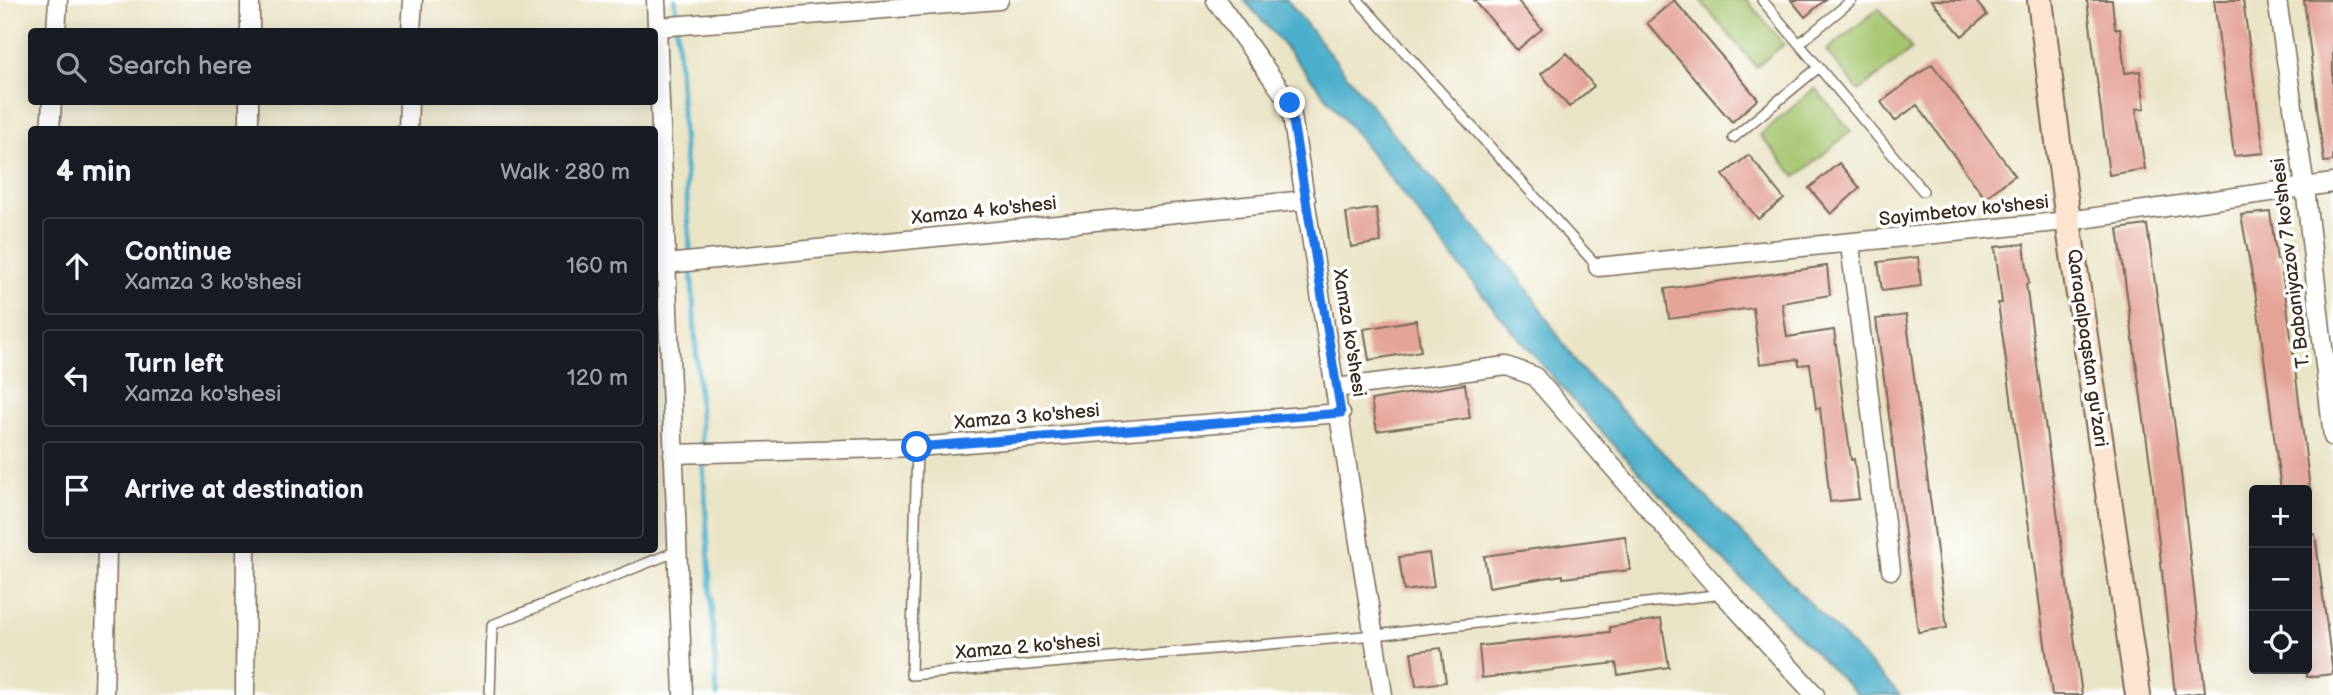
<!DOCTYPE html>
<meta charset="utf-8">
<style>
:root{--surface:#171b24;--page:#20242c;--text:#f1f3f6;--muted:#9ea1a6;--line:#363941}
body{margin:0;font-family:"Balsamiq Sans",sans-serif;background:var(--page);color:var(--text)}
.controls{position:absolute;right:21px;bottom:21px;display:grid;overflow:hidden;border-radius:7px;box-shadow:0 4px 18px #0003}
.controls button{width:63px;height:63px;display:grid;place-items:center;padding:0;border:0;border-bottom:2px solid var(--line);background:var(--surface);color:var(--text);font:35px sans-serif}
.stop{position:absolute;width:21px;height:21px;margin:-16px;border:5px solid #1a73e8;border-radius:50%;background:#fff}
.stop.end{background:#1a73e8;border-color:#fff;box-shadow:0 2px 7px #0008}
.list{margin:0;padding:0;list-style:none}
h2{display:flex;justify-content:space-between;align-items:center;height:91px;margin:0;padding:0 28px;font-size:30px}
h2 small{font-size:23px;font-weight:400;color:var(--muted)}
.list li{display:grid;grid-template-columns:46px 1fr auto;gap:21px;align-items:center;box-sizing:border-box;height:98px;margin:0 14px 14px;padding:0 14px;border:2px solid var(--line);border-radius:7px}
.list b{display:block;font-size:26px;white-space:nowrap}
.list p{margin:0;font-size:23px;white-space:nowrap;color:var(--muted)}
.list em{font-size:23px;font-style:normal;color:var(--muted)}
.icon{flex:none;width:38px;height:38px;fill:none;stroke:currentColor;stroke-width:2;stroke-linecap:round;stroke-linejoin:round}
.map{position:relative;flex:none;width:2333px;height:695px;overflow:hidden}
.search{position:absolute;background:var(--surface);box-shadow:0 4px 18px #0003;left:28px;top:28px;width:630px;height:77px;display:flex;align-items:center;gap:18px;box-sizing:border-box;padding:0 24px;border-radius:7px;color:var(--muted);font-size:26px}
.panel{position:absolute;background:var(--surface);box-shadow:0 4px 18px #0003;left:28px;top:126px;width:630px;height:427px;border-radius:7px}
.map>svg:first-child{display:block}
</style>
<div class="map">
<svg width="2333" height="695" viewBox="0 0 2333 695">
<rect width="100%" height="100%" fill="#fff"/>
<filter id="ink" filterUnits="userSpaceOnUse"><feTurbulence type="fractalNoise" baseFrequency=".0143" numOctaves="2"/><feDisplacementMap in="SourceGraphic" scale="14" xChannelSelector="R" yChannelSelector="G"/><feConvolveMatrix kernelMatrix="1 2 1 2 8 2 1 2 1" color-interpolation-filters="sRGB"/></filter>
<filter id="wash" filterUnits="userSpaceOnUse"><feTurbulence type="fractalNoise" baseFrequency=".00686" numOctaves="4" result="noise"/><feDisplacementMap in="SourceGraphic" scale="28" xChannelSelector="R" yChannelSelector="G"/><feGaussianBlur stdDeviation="1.57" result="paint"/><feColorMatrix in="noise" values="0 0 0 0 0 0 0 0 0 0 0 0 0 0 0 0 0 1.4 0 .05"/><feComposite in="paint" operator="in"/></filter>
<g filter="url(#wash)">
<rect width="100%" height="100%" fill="#eae4c6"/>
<path fill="#a4c46d" stroke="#707746" stroke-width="2" d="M1700,0H1747L1784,44L1756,67Z
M1879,8L1912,49L1859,91L1826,51Z
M1815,88L1851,131L1796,177L1760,135Z"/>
<path fill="#4cafcb" stroke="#446c74" stroke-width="2" d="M1244,0H1287L1398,139L1522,281L1579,367L1900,695H1858C1731,570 1605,442 1491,305C1408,204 1332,98 1244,0Z"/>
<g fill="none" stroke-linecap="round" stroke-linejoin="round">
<path stroke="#4cafcb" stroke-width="5" d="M675,0L717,695"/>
</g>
<g id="blocks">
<path fill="#e4a397" d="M1474,0H1517L1542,29L1517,50Z
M1674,0L1758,99L1732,122L1647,23Z
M1791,0H1825L1805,17Z
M1931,0H1975L1987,15L1962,36Z
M2087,0H2112L2115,29H2120L2125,73L2140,71L2145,108L2136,109L2145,169L2109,175Z
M2214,0H2243L2264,153L2234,156Z
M2304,0H2333V161L2324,162Z
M1567,53L1594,86L1569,107L1541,74Z
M1932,64L2015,175L1985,198L1917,105L1895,121L1881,102Z
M1749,155L1784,199L1758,219L1723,175Z
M1839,163L1860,188L1831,214L1809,188Z
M1376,208L1381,242L1351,247L1346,213Z
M2270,212L2277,260H2280L2287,305L2310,489L2302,490H2281L2257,303L2241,215Z
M2147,225L2180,464L2205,692L2181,695H2175L2152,478L2118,229Z
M2024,244L2029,283L2026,284L2082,695H2052L1998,303H2002L1995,247Z
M1918,257L1921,286L1882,291L1878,262Z
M1827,266L1830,295L1782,303L1787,337L1834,330L1851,460L1854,459L1859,499L1830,502L1820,408L1816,409L1810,364L1799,365L1798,359L1760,364L1753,308L1669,319L1665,289Z
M1906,315L1947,628L1918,632L1876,319Z
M1416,320L1421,351L1369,360L1364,329Z
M1465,384L1470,418L1377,431L1371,400Z
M2315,534L2333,674L2307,677V535Z
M1625,536L1630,570L1563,578V575L1489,587L1484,556Z
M1429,553L1434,587L1404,591L1399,557Z
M1661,619L1669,667L1618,675L1616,663L1482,678L1479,646L1610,632V627Z
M1441,648L1446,682L1416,686L1411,652Z"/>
</g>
</g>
<g filter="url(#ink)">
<use href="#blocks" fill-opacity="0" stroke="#786b59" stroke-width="2"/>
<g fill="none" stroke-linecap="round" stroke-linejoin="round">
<defs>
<path id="lane" d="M1358,0L1598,267
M1762,0L1923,191
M1799,44L1852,0
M1733,138L1819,67
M917,447L911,675L1376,635L1723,594
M490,695L492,625L677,551"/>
<path id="street" d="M656,0L683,695
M1216,0L1290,103L1383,695
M2277,0L2305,187L2333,437
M657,27L999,0
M56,32L58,0
M250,32V0
M411,32L413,0
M50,130L52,102
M249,130V102
M408,130L409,102
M1850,245L1891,570
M666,264L1306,200
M1598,267L2068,221L2333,183
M1336,388L1507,366L1534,376L1714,584L1815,695
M673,454L917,447L1341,413
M104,695L107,550
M245,695L246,550"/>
<path id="secondary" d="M2040,0L2068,221L2138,695"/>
</defs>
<use href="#lane" stroke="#786b59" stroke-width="12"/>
<use href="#street" stroke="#786b59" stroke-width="21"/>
<use href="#secondary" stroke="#786b59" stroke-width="28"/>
<use href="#lane" stroke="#fff" stroke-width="9"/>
<use href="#street" stroke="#fff" stroke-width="18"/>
<use href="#secondary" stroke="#fde4d1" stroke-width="24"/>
</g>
</g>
<g fill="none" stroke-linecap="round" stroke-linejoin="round" filter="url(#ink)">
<path stroke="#1a73e8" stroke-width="9" d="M917,447L1341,413L1290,103"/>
</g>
<g text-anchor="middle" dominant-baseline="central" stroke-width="7" stroke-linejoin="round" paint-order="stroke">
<g font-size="19" fill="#3b2a1e" stroke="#fff">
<text transform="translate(984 211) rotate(-6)">Xamza 4 ko'shesi</text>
<text transform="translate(1964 211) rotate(-6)">Sayimbetov ko'shesi</text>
<text transform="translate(2291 263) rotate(-97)">T. Babaniyazov 7 ko'shesi</text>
<text transform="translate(1349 333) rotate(81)">Xamza ko'shesi</text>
<text transform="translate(2087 348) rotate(82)">Qaraqalpaqstan gu'zari</text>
<text transform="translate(1027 417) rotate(-5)">Xamza 3 ko'shesi</text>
<text transform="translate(1028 647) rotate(-5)">Xamza 2 ko'shesi</text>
</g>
</g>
</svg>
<div class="controls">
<button>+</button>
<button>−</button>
<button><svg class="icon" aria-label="locate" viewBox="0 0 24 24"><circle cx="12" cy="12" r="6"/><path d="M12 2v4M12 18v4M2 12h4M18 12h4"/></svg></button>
</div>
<div class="stop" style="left:917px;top:447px"></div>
<div class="stop end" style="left:1290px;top:103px"></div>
<div class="search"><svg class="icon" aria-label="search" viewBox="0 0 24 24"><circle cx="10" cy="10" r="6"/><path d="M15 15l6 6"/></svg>Search here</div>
<section class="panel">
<h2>4 min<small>Walk · 280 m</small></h2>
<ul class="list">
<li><svg class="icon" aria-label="ahead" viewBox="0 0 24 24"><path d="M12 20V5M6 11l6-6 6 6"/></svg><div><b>Continue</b><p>Xamza 3 ko'shesi</p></div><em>160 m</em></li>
<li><svg class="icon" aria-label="left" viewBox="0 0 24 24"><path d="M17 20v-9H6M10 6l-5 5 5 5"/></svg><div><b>Turn left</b><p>Xamza ko'shesi</p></div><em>120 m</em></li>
<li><svg class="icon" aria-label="arrive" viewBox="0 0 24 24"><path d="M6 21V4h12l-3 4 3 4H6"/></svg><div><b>Arrive at destination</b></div></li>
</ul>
</section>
</div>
